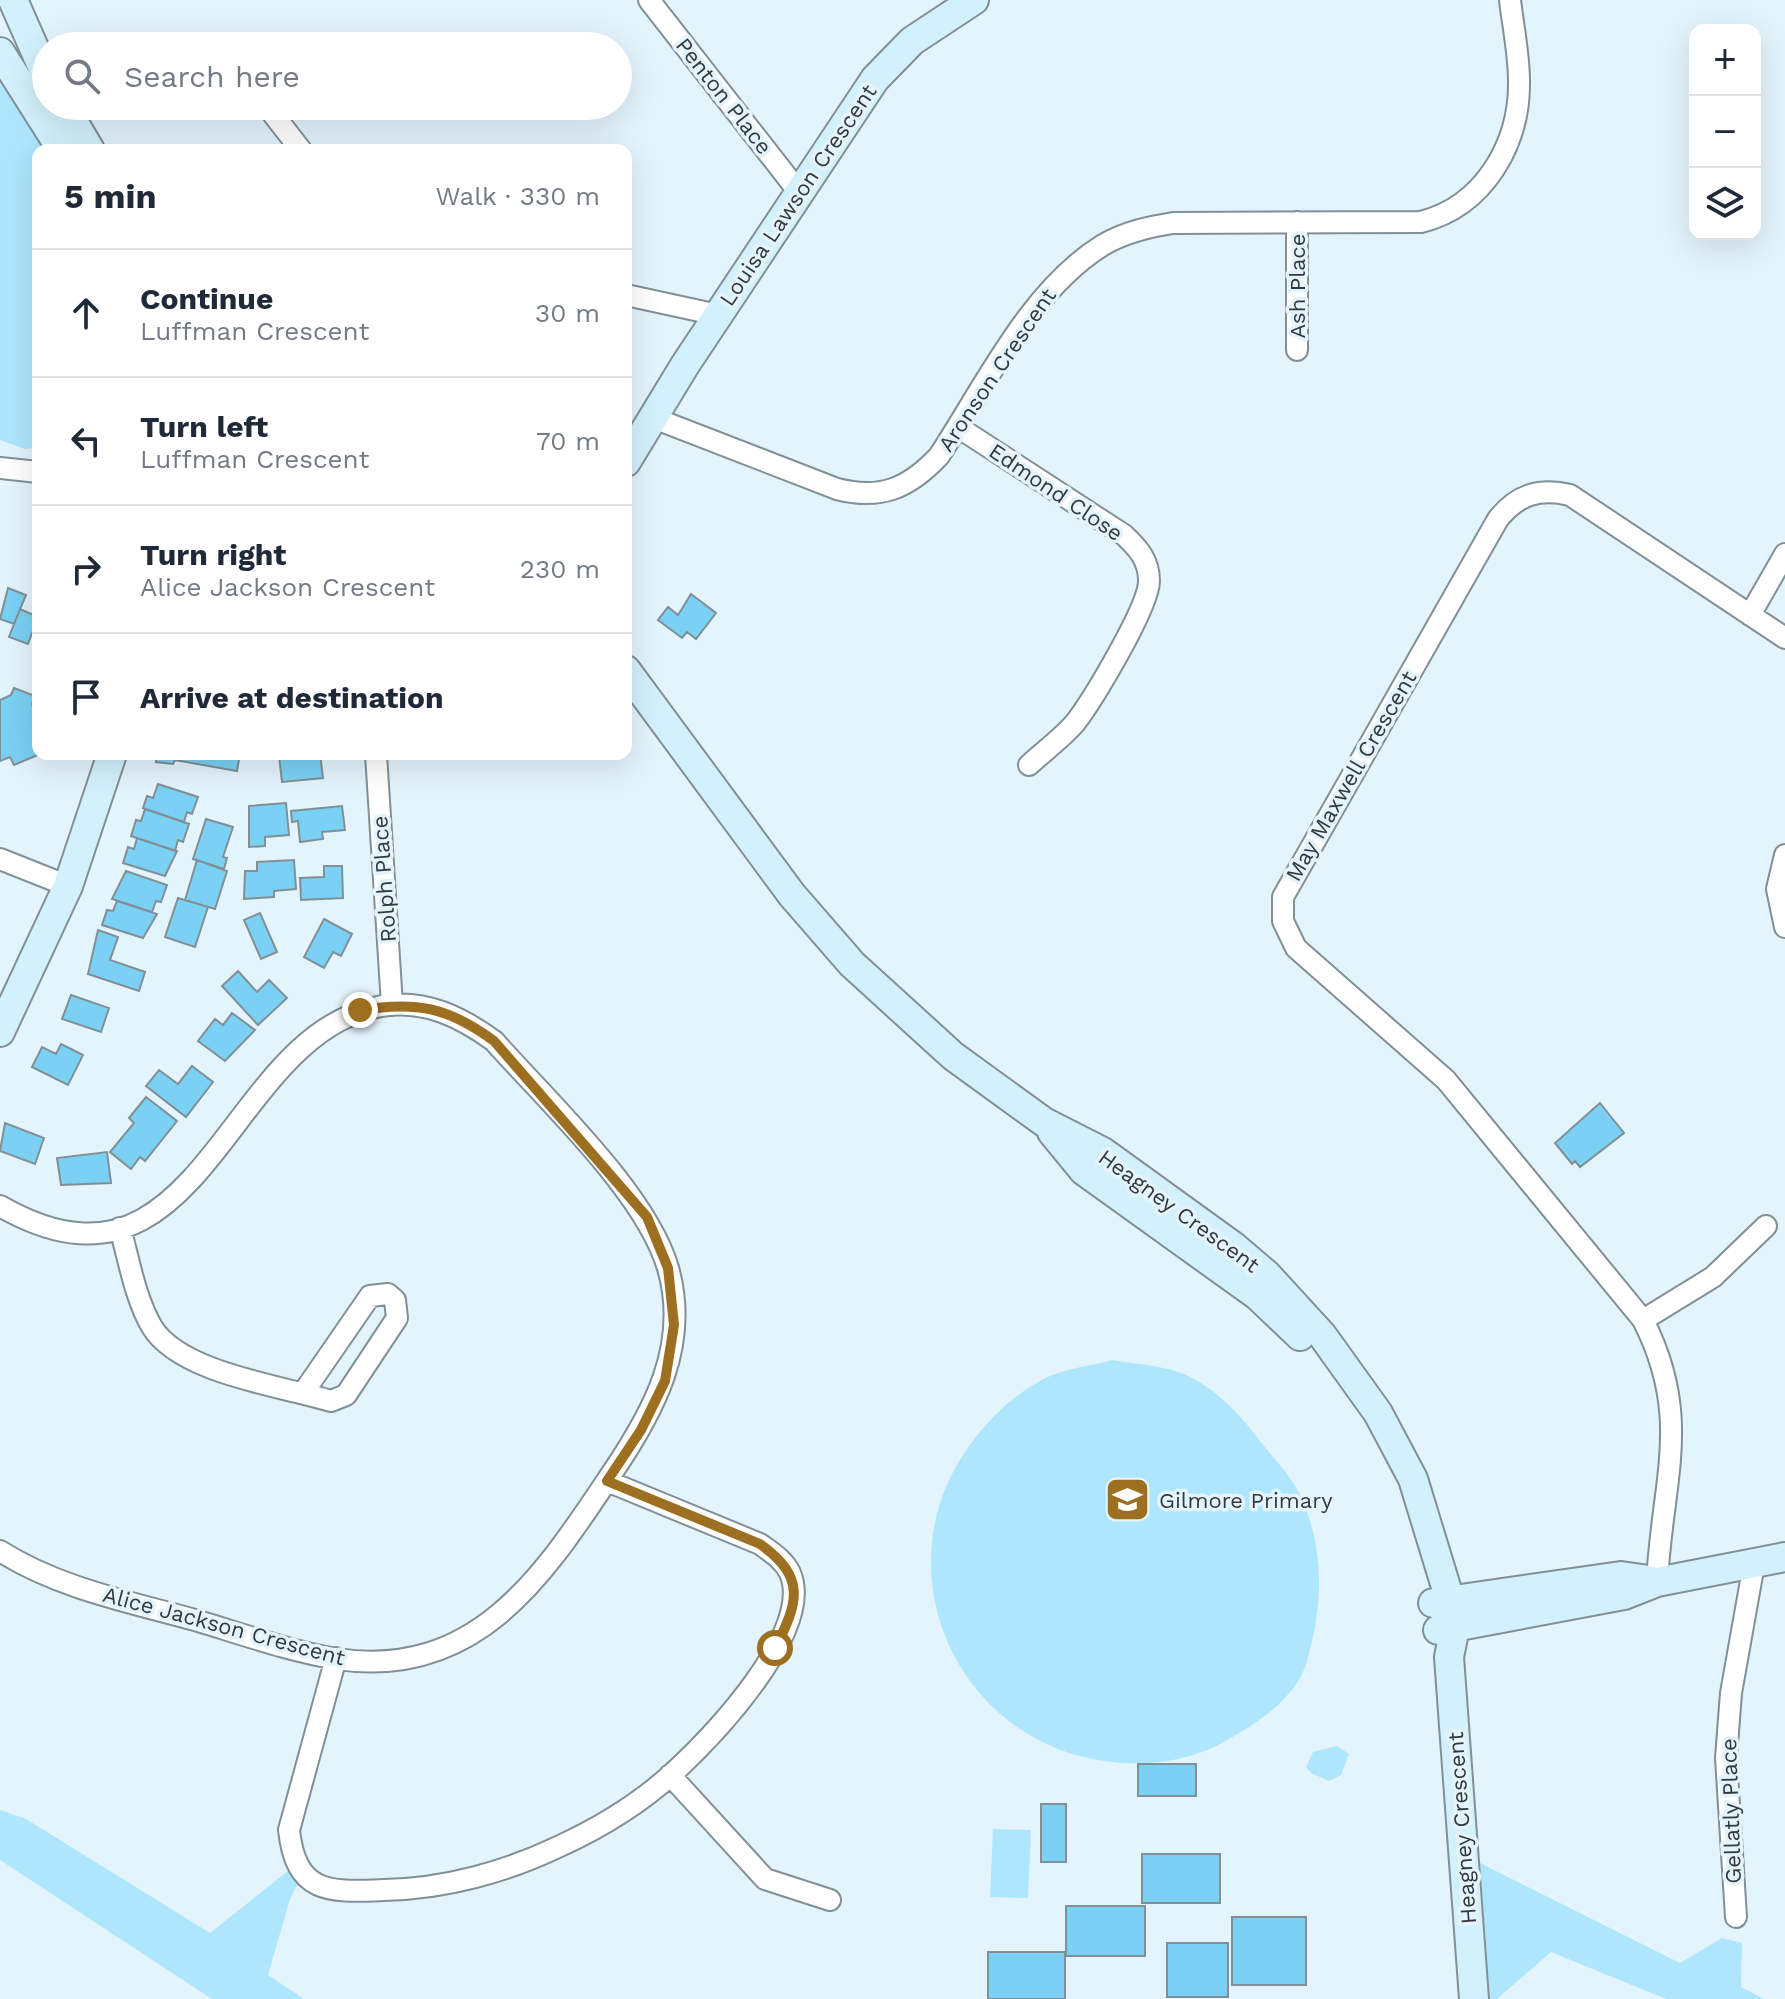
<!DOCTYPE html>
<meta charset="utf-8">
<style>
:root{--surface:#fff;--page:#f6f6f7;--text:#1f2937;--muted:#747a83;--line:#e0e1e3}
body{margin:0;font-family:"Work Sans",sans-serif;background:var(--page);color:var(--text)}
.controls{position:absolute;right:24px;top:24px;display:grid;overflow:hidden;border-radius:16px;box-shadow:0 8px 32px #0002}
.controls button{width:72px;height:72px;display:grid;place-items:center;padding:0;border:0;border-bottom:2px solid var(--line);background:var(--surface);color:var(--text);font:40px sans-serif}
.stop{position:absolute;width:24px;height:24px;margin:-18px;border:6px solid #9d6f20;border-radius:50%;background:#fff}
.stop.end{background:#9d6f20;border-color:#fff;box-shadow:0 2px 8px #0008}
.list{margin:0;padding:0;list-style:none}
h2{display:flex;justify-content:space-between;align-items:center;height:104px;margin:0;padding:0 32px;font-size:34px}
h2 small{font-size:26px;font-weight:400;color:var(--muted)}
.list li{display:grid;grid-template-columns:52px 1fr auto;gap:24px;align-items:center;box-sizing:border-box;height:128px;padding:0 32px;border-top:2px solid var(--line)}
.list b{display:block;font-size:30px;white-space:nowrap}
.list p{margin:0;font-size:26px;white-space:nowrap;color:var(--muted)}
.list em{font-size:26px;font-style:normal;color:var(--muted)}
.icon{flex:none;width:44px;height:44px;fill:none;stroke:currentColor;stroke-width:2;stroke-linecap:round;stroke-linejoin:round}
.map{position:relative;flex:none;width:1785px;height:1999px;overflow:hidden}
.search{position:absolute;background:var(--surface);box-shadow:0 8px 32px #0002;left:32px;top:32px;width:600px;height:88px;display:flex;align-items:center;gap:20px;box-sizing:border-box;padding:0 28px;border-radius:44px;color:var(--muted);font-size:30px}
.panel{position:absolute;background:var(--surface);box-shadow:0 8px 32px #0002;left:32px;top:144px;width:600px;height:616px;border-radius:16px}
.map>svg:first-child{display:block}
</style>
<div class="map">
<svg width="1785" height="1999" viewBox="0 0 1785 1999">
<rect width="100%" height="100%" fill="#e4f4fc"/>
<path fill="#aee6fd" d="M0,72L48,150H38V447L25,449L0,440Z
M1113,1360C1134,1364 1160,1365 1181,1373C1213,1385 1240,1414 1260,1441C1273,1458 1292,1477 1301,1497C1325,1551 1323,1605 1307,1661C1297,1698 1256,1724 1224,1742C1187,1762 1146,1767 1104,1761C953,1739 879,1565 972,1442C992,1415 1020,1389 1052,1375C1071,1368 1094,1365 1113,1360Z
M1337,1746L1349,1754L1341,1775L1329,1781L1311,1773L1306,1767L1313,1752Z
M0,1810L26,1819L210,1933L293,1867L300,1879L290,1899L268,1975L304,1999H212L0,1860Z
M993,1829L1031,1830L1028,1898L990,1897Z
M1480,1863L1680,1963L1722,1938L1742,1943L1741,1987L1764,1999H1666L1551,1952L1497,1999H1490Z"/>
<path fill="#7ad1f4" stroke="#819096" stroke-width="2" d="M8,588L26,595L14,624L0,619Z
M691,594L716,613L696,639L687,632L682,638L658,620L668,607L678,615Z
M20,609L38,617L28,644L9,637Z
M14,688L35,696L32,704L38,719L40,754L14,765L10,757L0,761V700L11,695Z
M157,754H240L237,771L175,760L173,764L156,762Z
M320,754L323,778L282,782L279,756Z
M158,784L198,797L192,814L187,812L184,822L143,808L147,796L153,798Z
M286,803L289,835L265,837V846L249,847V806Z
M342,806L345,830L322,832L323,839L300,842L298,821L292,822L291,811Z
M145,809L189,824L183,842L178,840L175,851L131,836L136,820L141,821Z
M206,819L233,827L223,857L227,858L224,869L193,859Z
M137,838L177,851L165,876L123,863L128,847L134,849Z
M197,860L227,871L215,909L185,900Z
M294,860L296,889L274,891V897L244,899L245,871H257V862Z
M324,866H342L343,898L301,900L300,878L324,877Z
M126,871L167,885L161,902L156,901L152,912L112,899Z
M178,898L208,907L195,947L165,937Z
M117,901L157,914L143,938L102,925L107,910L113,911Z
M260,913L277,952L261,959L244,920Z
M324,919L352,934L341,956L333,952L324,968L304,957Z
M98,930L118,937L110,960L145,972L139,991L88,974Z
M238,971L257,992L269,980L287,998L258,1025L222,986Z
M71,995L109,1008L101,1032L62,1019Z
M232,1013L255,1030L225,1061L198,1041L215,1019L223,1025Z
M61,1044L83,1055L68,1085L32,1067L42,1047L56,1054Z
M192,1066L213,1082L186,1117L146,1086L159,1070L178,1084Z
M146,1097L177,1121L145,1161L140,1157L131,1169L110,1152L134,1123L129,1118Z
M1600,1103L1624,1133L1580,1167L1575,1161L1572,1164L1555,1143Z
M5,1123L44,1138L35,1164L0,1151Z
M107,1152L111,1183L61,1185L57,1158Z
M1138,1764H1196V1796H1138Z
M1041,1804H1066V1862H1041Z
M1142,1854H1220V1903H1142Z
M1066,1906H1145V1956H1066Z
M1232,1917H1306V1985H1232Z
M1167,1943H1228V1997H1167Z
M988,1952H1065V1999H988Z"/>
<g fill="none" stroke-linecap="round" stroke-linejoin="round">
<defs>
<path id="street" d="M649,0L798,191
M273,114L301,150
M1297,222V350
M626,295L718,315
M651,417L837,489C880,500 908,489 939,456C985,386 1030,290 1103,245C1125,232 1149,227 1173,223L1421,222C1484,206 1520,144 1519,81C1519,54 1513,26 1510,0
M958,427L1124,535C1138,548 1149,560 1149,581C1149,607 1092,701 1075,723C1062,738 1044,751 1029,765
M0,468L38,472
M1750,615L1785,554
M376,754L392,1005
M1785,855L1777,889L1785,927
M0,859L68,886
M0,1206C204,1323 224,1032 382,1006C425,999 461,1017 494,1041C548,1102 646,1193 668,1268C690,1345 654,1411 612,1473C545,1573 478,1680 337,1659C289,1651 242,1634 195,1620C130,1602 58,1588 0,1551
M120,1228C129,1260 135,1298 152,1327C180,1373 281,1386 331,1401L346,1395L397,1318L395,1300L388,1294L370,1296L303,1393
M1643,1320L1713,1277L1766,1226
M1657,1582C1662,1480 1693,1418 1643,1320L1446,1080L1296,948L1283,921V897L1498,519C1518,494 1540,488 1570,495L1785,638
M336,1658L289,1830C296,1895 330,1892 384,1890C444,1889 506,1872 560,1846C599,1828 640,1803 672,1774C711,1738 815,1631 790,1573C784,1560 771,1552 760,1544L607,1481
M670,1775L765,1879L830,1900
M1736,1917L1726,1758L1731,1693L1754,1564"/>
<path id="secondary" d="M13,0L46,75
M0,52L62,150
M64,106L90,150
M626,462L685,365L875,79L912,41L974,0
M626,670L792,895L852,964L953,1056L1044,1122L1103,1152L1233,1246L1267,1275L1322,1335L1378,1413L1413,1479L1450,1600L1455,1627L1449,1657L1474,1999
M0,1032L68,886L112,754
M1052,1132L1084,1171L1258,1296L1300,1336
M1433,1603L1621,1576L1649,1580
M1438,1630L1624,1595L1657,1582L1785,1557"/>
</defs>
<use href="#street" stroke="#819097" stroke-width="24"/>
<use href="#secondary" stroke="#819097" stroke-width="32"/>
<use href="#street" stroke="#fff" stroke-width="20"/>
<use href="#secondary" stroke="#d3f1fc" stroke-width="28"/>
</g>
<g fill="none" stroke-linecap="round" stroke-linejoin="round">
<path stroke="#9d6f20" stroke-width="10" d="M360,1010C416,1001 448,1007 494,1041L647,1217L668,1268L674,1325L665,1381L641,1430L607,1481L760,1544C806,1577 799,1602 775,1648"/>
</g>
<defs>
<symbol id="school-square" viewBox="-11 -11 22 22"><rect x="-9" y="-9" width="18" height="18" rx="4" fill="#9d6f20" stroke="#e4f4fc"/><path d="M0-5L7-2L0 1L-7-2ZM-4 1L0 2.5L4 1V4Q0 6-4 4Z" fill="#fff"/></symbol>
</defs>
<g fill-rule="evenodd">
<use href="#school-square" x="1102" y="1474" width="51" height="51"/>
</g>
<g text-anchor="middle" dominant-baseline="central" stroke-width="7" stroke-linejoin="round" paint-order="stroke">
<g font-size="22" fill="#33393c" stroke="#e4f4fc">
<text transform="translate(724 96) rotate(52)">Penton Place</text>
<text transform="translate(798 195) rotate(-56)">Louisa Lawson Crescent</text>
<text transform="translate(1297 286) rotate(-90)">Ash Place</text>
<text transform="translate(997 370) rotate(-56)">Aronson Crescent</text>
<text transform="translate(1056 492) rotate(34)">Edmond Close</text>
<text transform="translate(1351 776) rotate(-60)">May Maxwell Crescent</text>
<text transform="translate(384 879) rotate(-94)">Rolph Place</text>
<text transform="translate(1179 1211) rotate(36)">Heagney Crescent</text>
<text transform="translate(224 1626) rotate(15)">Alice Jackson Crescent</text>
<text transform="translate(1731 1811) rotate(-92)">Gellatly Place</text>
<text transform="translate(1462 1828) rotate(-94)">Heagney Crescent</text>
</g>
<g font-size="22" fill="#33393c" stroke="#e4f4fc" text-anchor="start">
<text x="1159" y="1500">Gilmore Primary</text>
</g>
</g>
</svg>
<div class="controls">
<button>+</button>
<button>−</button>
<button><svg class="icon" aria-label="layers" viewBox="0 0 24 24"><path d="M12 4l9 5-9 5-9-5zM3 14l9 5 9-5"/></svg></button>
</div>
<div class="stop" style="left:775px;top:1648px"></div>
<div class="stop end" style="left:360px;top:1010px"></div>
<div class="search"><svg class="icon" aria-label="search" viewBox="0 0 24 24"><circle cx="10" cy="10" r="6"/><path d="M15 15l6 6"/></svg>Search here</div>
<section class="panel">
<h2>5 min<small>Walk · 330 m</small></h2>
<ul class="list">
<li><svg class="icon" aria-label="ahead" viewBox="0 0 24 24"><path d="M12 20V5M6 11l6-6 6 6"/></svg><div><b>Continue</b><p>Luffman Crescent</p></div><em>30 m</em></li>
<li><svg class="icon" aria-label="left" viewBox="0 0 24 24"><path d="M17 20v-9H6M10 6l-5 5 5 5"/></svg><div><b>Turn left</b><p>Luffman Crescent</p></div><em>70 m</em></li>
<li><svg class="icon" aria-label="right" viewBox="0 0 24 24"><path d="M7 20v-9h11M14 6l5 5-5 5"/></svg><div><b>Turn right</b><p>Alice Jackson Crescent</p></div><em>230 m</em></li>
<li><svg class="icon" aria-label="arrive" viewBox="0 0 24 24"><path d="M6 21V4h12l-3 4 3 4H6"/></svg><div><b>Arrive at destination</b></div></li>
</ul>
</section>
</div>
